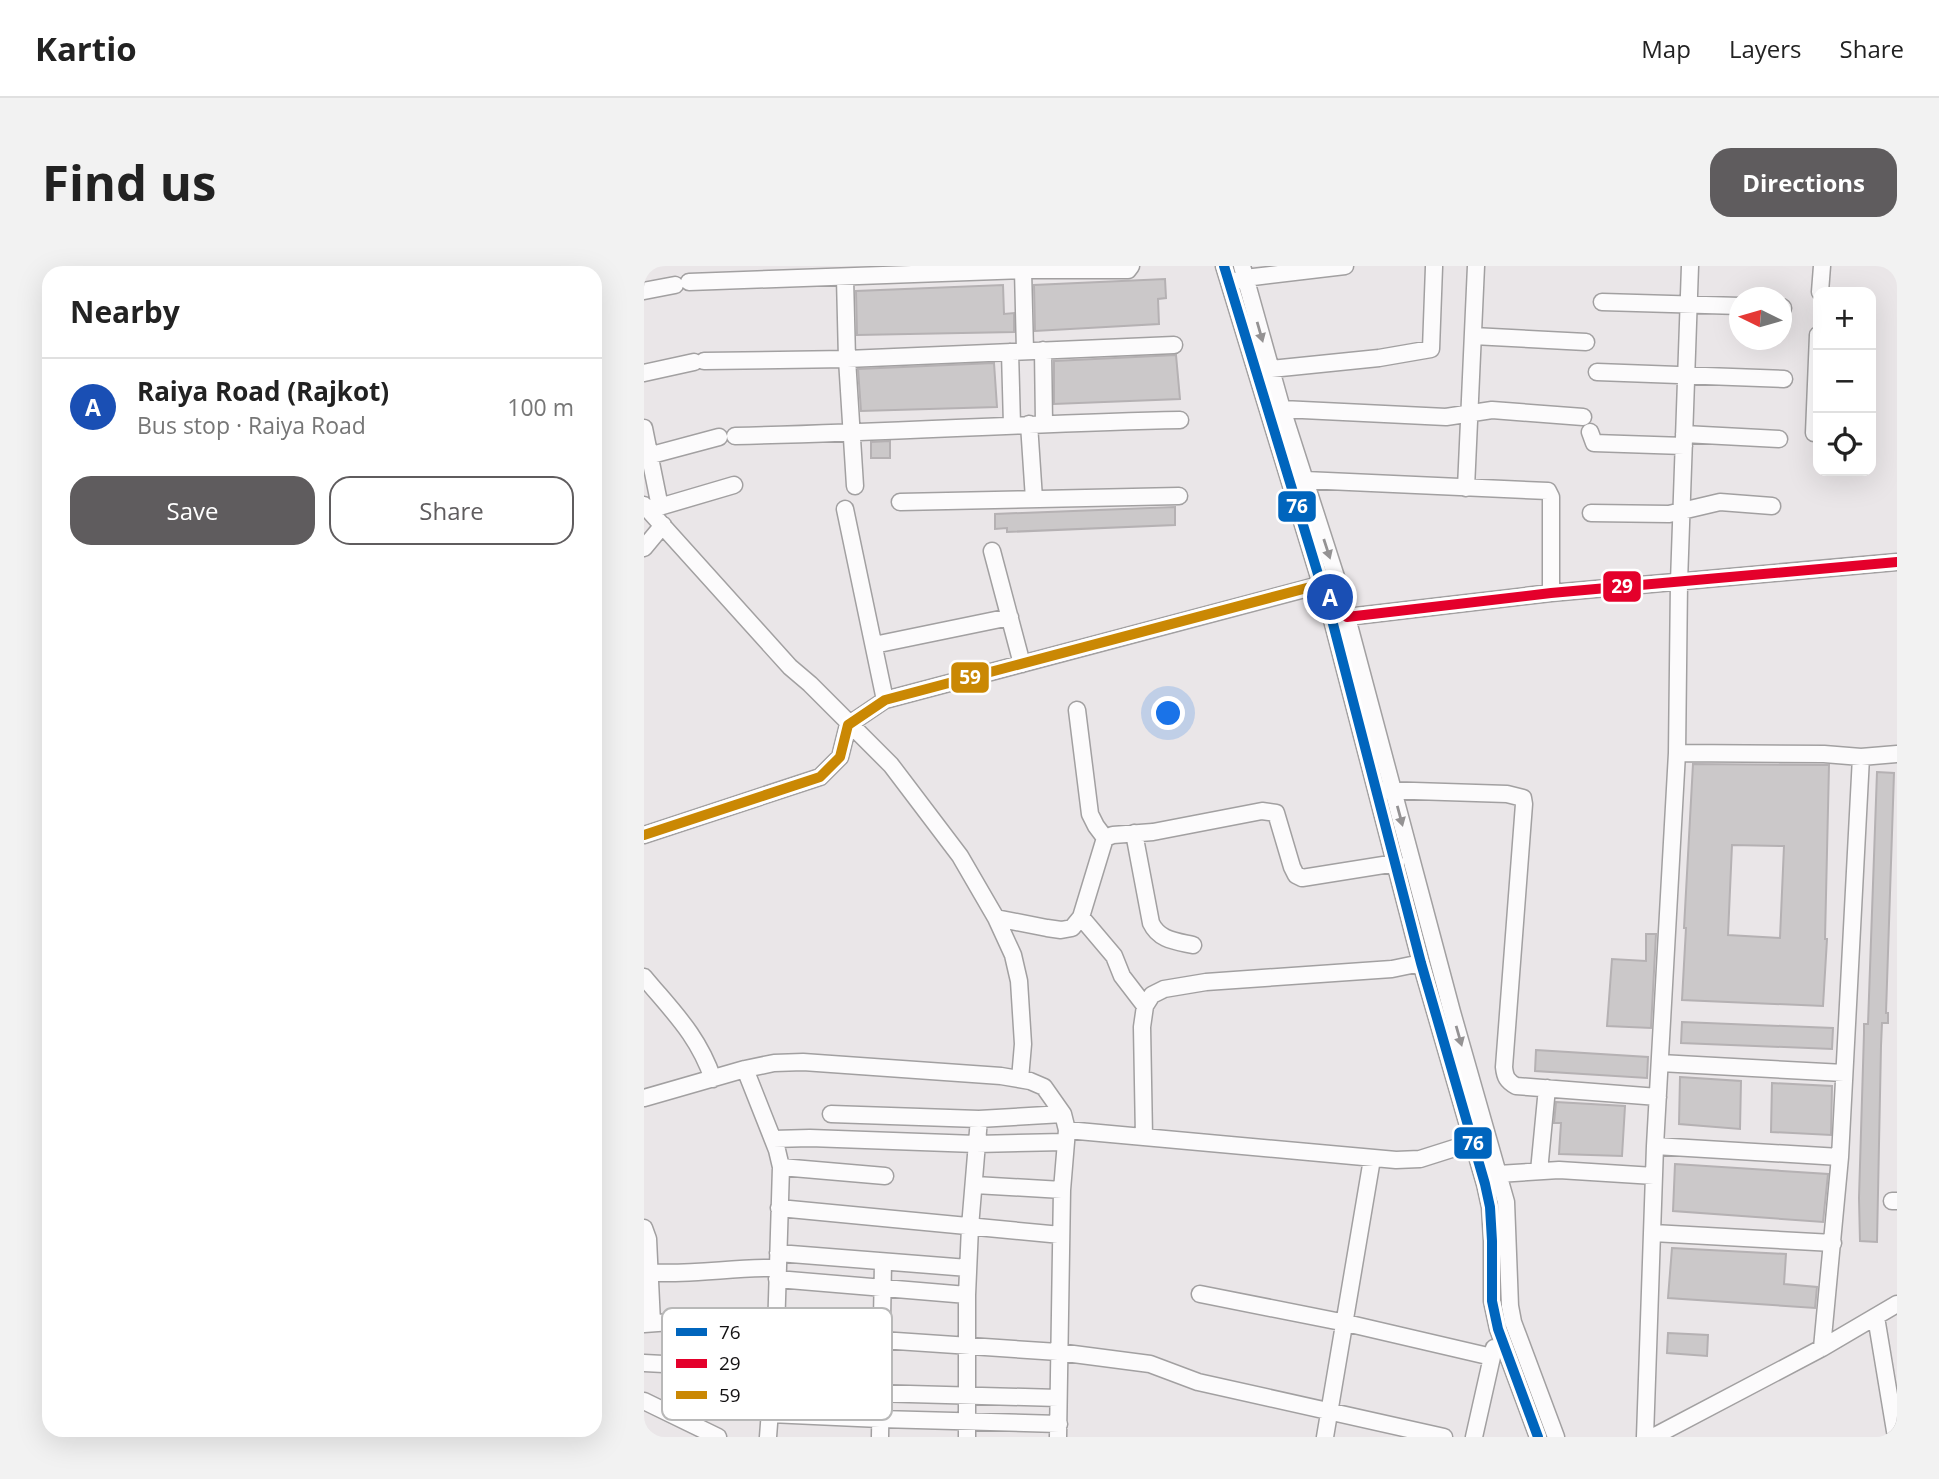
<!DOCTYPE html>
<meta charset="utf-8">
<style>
:root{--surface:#fff;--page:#f2f2f2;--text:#222;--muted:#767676;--line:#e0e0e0;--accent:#5f5c5e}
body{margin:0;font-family:"Open Sans",sans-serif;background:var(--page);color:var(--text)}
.controls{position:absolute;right:21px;top:21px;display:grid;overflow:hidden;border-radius:14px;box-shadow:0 7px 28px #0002}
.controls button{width:63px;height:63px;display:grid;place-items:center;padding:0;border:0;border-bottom:2px solid var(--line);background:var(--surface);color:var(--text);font:35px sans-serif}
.compass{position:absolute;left:1085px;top:21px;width:63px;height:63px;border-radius:50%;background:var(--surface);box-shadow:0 7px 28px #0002;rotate:275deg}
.you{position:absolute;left:525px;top:448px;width:24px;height:24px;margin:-18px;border:5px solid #fff;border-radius:50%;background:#1a73e8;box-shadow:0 0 0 10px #1a73e833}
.badge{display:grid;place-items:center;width:46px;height:46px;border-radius:50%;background:var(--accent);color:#fff;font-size:23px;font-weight:700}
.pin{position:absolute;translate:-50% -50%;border:4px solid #fff;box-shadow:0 2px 7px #0006}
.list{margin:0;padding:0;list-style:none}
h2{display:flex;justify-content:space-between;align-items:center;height:91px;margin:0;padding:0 28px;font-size:30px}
h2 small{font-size:23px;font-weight:400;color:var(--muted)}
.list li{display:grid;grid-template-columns:46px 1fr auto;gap:21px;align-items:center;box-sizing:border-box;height:98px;padding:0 28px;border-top:2px solid var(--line)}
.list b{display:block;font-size:26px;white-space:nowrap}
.list p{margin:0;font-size:23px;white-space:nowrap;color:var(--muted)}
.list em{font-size:23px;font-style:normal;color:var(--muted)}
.actions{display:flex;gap:14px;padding:21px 28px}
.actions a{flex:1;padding:16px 0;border:2px solid var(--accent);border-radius:21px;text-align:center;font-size:24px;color:var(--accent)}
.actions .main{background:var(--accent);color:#fff}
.icon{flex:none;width:38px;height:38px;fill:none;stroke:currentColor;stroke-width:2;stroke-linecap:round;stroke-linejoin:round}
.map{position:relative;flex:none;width:1253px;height:1171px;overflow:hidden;border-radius:21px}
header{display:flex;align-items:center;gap:42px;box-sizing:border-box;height:98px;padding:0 35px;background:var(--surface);border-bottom:2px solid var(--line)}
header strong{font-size:33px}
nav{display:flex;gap:38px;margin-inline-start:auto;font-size:24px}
.intro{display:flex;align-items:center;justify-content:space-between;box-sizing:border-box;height:168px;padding:0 42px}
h1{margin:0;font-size:49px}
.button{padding:18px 32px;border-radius:21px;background:var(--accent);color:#fff;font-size:24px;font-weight:700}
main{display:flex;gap:42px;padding:0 42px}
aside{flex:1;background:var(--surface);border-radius:21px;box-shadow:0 7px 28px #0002}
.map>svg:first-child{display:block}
</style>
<header>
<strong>Kartio</strong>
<nav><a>Map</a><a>Layers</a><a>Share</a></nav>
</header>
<div class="intro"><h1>Find us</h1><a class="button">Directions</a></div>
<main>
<aside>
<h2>Nearby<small></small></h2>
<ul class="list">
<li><span class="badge" style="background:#1a4fb4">A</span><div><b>Raiya Road (Rajkot)</b><p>Bus stop · Raiya Road</p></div><em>100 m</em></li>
</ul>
<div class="actions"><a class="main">Save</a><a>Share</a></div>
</aside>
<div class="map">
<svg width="1253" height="1171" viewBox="0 0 1253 1171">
<rect width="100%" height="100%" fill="#eae6e8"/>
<path fill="#cbc8c9" stroke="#b5b1b3" stroke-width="2" fill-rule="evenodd" d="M521,13L522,32L514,33L515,58L391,65L390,19Z
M359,19L360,48L370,47V66L213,69L212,25Z
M532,89L536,133L410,138V95Z
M350,97L353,141L217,145L214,103Z
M246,175V192H227V176Z
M531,241V259L363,266V262L351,263V248Z
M1049,498L1185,499L1181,673H1183L1179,740L1038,734L1042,662H1040ZM1088,579L1140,580L1136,672L1084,669Z
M1233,506L1250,507L1242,747H1244V757H1238L1237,780L1233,976L1216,975L1215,932L1220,767V758H1224Z
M1002,668H1012L1007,762L963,760L968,693L1002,695Z
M1038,756L1189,762L1188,783L1037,777Z
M892,784L1004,791L1003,812L891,805Z
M1036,811L1097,815L1096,863L1035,858Z
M1128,817L1188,820L1187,869L1127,866Z
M912,836L981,840L978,890L915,888L917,857H910Z
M1031,898L1184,908L1179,956L1029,945Z
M1028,982L1142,988L1140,1018L1173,1021L1171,1042L1024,1032Z
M1024,1067L1064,1069L1063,1090L1023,1087Z"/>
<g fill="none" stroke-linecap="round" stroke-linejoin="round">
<defs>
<path id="minor" d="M580,0L688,354L777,697L841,918L846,941L848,975V1035L854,1063L894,1171
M598,0L638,143L693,314L808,746L862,936L866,1040L869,1056L912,1171
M379,4L381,85
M201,12L203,93L211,220
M592,15L601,12L701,0
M45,16L379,4H484L487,0
M0,25L31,19
M1176,26L1178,0
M958,36L1096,40
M1138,41L1139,42
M829,70L942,76
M399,84L400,157
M366,86L368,159
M60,95L203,93L530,79
M627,103L735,92L787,83L790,1
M953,106L1140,113
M0,107L50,96
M638,143L802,151L848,144L939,151
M385,158L390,233
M0,162L16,241
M946,166L950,177L1040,180
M1170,167L1174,69
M1040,168L1135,173
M91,170C239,167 387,157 536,154
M0,191L75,171
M661,214L904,225L907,231V327
M822,222L832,0
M256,236L535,230
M0,239L146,401L166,418L247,499L316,590L352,652L369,689L375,715L379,778L376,813
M201,243L241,434
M5,244L90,219
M947,247L1025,248L1076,236L1128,240
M0,282L19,259
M348,285L378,398
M703,351L907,327L1253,296
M230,379L366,351
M433,444L446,548L452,560L461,572
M1033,487L1180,488L1217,491L1253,488
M739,524L863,528L879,532L880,538L860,801C861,811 863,815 872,820L1014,831
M490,567L507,657C515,674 531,675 549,679
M0,569L176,511L196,491L204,459L241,434L687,316
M437,651L470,690L478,710L501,740
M352,652L403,662L417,664L428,662L437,651L461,572L469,569L509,566L618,545L632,547L648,601L652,609L658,612L752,597
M0,711C29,746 54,769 69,813
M1016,797L1200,807
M101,803L133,884L137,901L132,1066L124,1171
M0,832L101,803L130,797L159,796L357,810L386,815L400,821L419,848L423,864L418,924L414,1171
M187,848L335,853L419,848
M423,864L752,894L776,893L836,874
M500,871L498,761L501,740L508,729L520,723L562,716L748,703L777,697
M129,873L166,872L332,878L421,876
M1011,880L1196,891
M137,901L241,910
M895,905L903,822
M854,908L915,904L1010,910
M331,919L418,924
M1248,935H1253
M135,942L417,969
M0,962L4,973L8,1057
M1009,967L1189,977
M134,987L324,1002
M0,1006C45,1010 89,1001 134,1002
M133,1013L323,1029
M556,1028L702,1057L848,1091
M1232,1051L1252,1171
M0,1058L27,1056L65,1058L193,1071L414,1086L506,1098L554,1116L800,1171
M193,1071L191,1121L193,1126L414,1132
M1178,1082L1196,891L1217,491
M0,1097L192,1107
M0,1135L74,1171
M126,1148L236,1153L415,1158
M236,1171L239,996
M323,1171V1029L326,961L335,853
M681,1171L728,893
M830,1171L850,1082
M1001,1171L1011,880L1033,487L1035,316L1046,0
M1009,1171L1178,1082L1253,1038"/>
</defs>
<use href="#minor" stroke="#a2a0a1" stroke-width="19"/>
<use href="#minor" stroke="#fcfbfc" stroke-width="16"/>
<defs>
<path id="bus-1" d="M580,0L688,354L777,697L841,918L846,941L848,975V1035L854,1063L894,1171"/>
<path id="bus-2" d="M703,351L907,327L1253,296"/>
<path id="bus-3" d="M0,569L176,511L196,491L204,459L241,434L693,314"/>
</defs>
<use href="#bus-1" stroke="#fff" stroke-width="16"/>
<use href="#bus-2" stroke="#fff" stroke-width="16"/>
<use href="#bus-3" stroke="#fff" stroke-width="16"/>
<use href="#bus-1" stroke="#0065bd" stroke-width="10"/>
<use href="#bus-2" stroke="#e4002b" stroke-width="10"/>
<use href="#bus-3" stroke="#ca8804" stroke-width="10"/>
</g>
<defs><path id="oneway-solid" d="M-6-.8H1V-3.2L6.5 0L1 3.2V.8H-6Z" transform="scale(1.75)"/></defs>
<g fill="#949293">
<use href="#oneway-solid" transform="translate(616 66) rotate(74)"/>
<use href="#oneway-solid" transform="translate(683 283) rotate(72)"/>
<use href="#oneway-solid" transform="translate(756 550) rotate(75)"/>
<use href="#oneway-solid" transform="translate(815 770) rotate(74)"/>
</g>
<rect x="18" y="1042" width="230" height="112" rx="10" fill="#fff" stroke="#b8b8b8" stroke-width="2"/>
<rect x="32" y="1062" width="31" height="8" fill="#0065bd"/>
<rect x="32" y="1093" width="31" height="9" fill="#e4002b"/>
<rect x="32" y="1125" width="31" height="8" fill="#ca8804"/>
<g font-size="19" fill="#141213">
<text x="75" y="1073">76</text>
<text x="75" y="1104">29</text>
<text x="75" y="1136">59</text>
</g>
<g stroke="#fff" stroke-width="2.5">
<rect x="633" y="224" width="40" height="33" rx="7" fill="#0065bd"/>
<rect x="958" y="304" width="40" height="33" rx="7" fill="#e4002b"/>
<rect x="306" y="395" width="40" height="33" rx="7" fill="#ca8804"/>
<rect x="809" y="860" width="40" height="34" rx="7" fill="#0065bd"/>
</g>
<g font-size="19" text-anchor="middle" font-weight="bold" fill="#fff">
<text x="653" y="247">76</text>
<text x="978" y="327">29</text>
<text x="326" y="418">59</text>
<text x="829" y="884">76</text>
</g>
</svg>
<div class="controls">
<button>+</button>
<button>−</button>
<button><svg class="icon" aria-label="locate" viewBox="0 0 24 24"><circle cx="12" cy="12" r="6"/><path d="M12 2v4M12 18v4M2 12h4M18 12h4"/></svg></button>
</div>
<svg class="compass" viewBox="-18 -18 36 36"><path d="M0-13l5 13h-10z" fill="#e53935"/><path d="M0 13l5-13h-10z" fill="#767676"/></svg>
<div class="you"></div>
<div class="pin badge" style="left:686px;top:331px;background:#1a4fb4">A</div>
</div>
</main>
